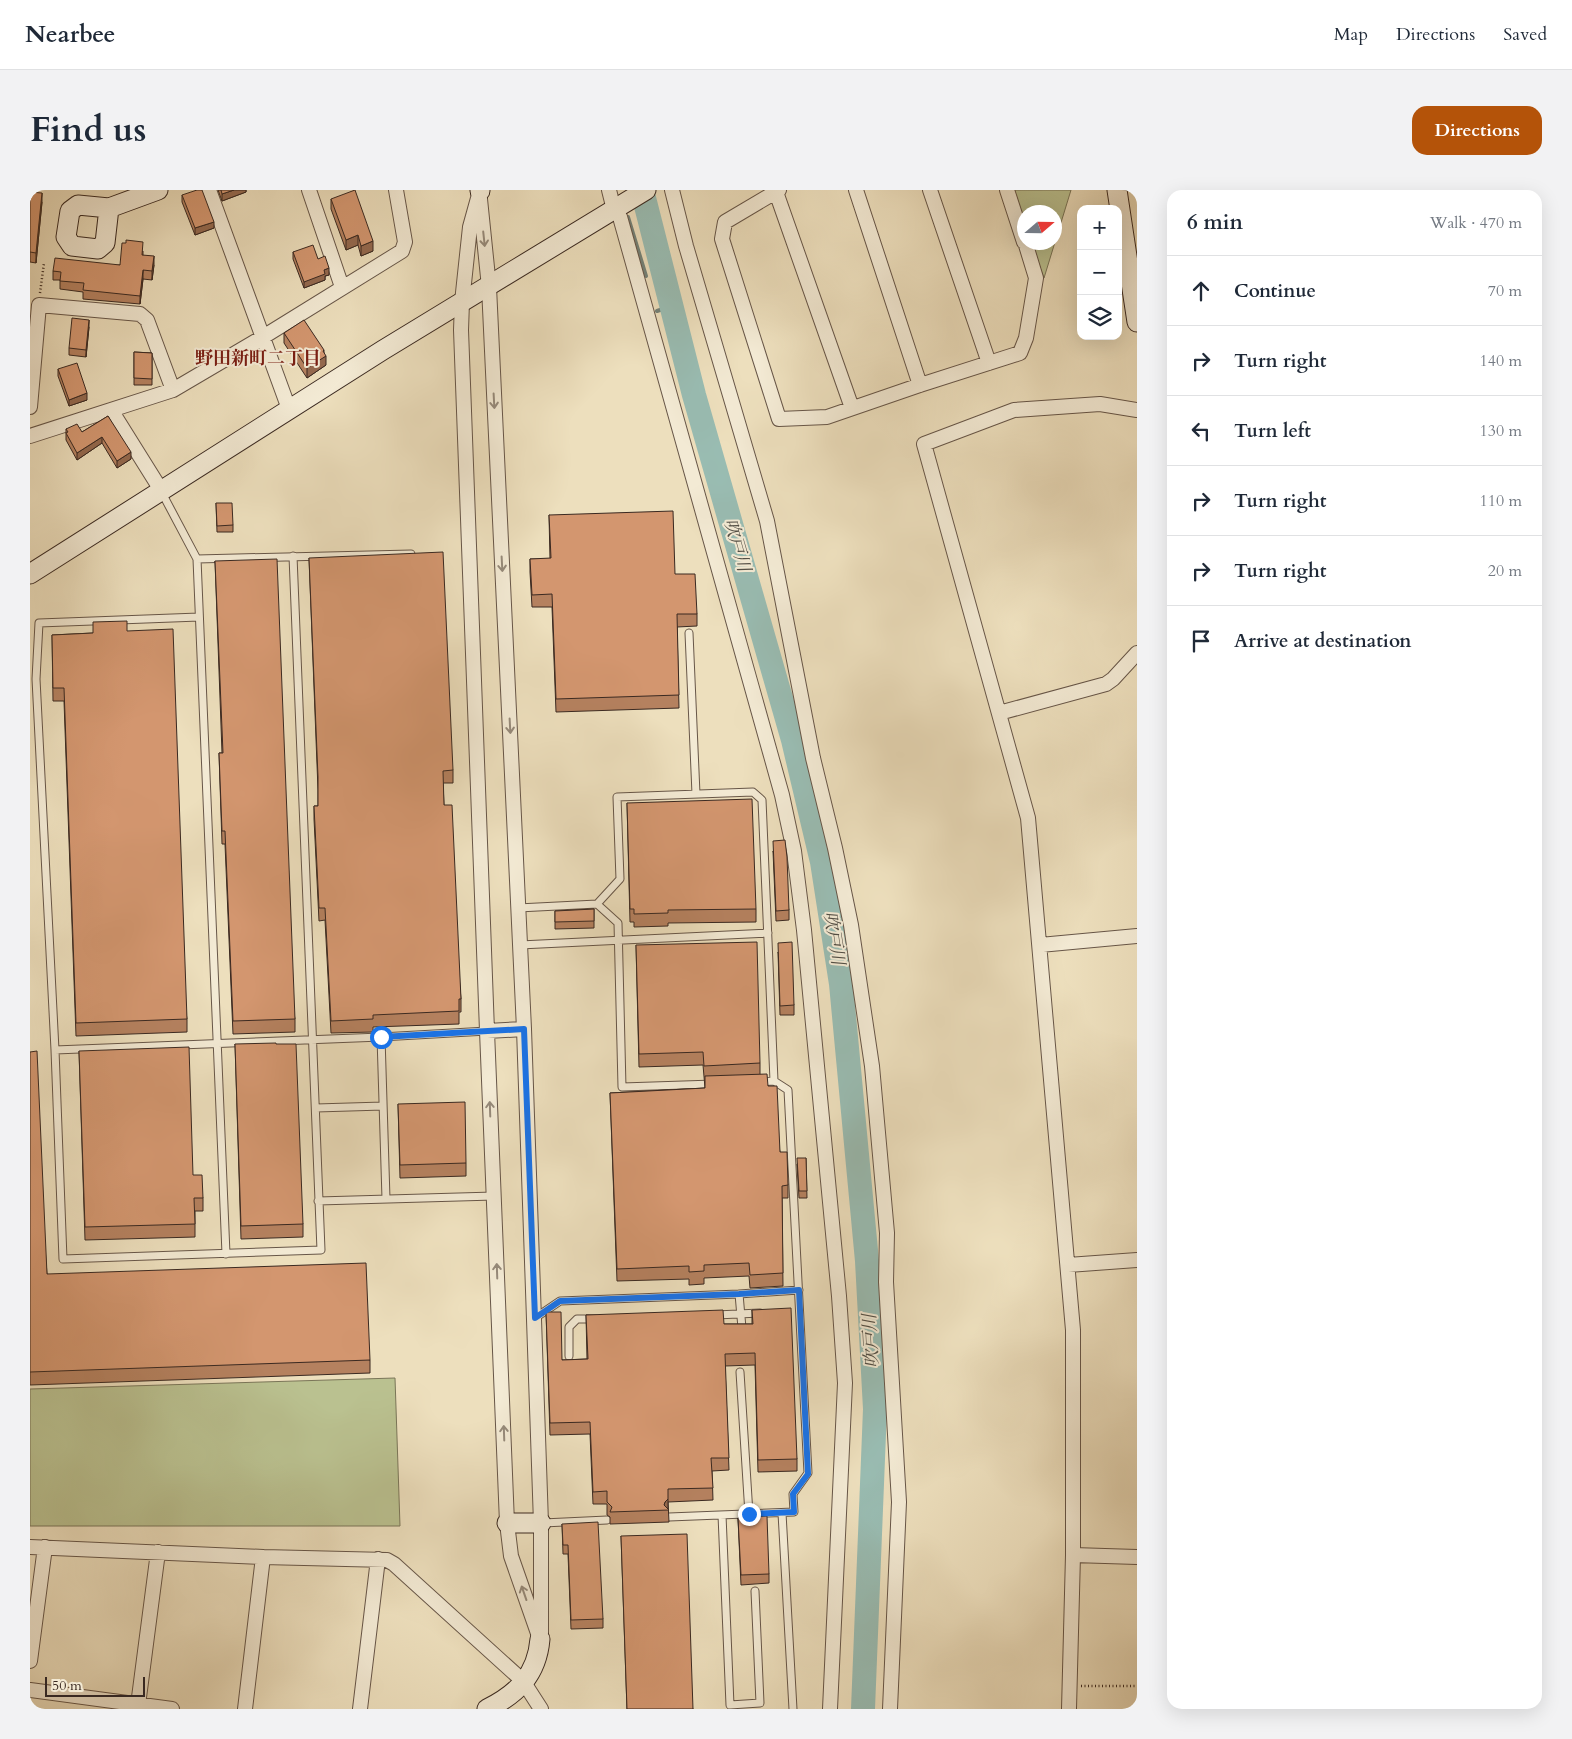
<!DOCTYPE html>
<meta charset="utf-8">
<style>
:root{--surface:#fff;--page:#f2f2f3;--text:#1f2937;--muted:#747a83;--line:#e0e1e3;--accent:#b45309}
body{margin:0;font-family:Cardo,"Noto Serif JP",serif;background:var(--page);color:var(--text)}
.controls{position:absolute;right:15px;top:15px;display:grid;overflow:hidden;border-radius:10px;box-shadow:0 5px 20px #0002}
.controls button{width:45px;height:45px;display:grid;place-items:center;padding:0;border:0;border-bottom:1px solid var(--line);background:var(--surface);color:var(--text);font:25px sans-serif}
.compass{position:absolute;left:987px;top:15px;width:45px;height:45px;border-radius:50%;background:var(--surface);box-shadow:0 5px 20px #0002;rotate:70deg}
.scale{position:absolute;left:15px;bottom:12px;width:100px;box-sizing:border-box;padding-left:5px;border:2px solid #3a2921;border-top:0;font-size:14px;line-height:18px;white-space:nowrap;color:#3a2921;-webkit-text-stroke:4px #f3ead4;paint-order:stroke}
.stop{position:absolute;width:15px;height:15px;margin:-11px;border:4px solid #1a73e8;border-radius:50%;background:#fff}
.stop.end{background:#1a73e8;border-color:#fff;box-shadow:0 1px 5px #0008}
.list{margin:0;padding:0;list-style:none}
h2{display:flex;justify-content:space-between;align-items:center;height:65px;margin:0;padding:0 20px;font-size:21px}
h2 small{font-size:16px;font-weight:400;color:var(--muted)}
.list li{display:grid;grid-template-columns:32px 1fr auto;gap:15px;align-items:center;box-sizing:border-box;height:70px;padding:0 20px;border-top:1px solid var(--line)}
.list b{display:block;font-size:19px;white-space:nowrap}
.list em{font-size:16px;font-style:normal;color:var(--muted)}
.icon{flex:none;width:28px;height:28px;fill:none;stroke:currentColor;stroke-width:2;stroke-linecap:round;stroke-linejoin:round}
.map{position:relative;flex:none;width:1107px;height:1519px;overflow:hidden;border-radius:15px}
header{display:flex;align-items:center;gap:30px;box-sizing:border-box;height:70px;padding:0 25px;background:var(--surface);border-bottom:1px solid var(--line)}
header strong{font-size:24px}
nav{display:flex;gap:28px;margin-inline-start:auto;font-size:18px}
.intro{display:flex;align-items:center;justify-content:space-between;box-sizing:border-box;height:120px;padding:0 30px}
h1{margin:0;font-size:35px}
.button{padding:12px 22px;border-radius:15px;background:var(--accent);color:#fff;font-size:18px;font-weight:700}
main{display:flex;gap:30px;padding:0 30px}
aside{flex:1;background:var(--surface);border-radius:15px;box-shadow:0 5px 20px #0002}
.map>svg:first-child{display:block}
</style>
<header>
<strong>Nearbee</strong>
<nav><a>Map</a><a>Directions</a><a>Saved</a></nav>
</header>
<div class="intro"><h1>Find us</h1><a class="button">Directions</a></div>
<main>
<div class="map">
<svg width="1107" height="1519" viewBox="0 0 1107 1519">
<rect width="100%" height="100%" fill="#eddfbd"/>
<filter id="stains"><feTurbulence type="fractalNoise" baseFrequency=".004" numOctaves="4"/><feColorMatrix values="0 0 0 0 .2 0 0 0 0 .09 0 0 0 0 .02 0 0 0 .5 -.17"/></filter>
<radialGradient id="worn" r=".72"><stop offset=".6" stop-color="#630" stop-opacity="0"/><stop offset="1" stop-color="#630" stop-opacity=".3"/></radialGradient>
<path fill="#bac190" stroke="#7a7558" d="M983,0H1041L1014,88L1001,53L1024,52V22H994V33Z
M365,1188L370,1336H0V1199Z"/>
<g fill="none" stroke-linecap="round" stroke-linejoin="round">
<path stroke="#738178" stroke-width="4" d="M598,27L616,86
M627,121L642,116"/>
<path stroke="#99bcb2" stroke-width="24" d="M612,0L664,205L763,550L792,672L811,794L837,1071L845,1219L833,1519"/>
<defs>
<path id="lane" d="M131,301L167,369L196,1064
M167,369L381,364
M169,427L9,433L6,489L25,860L33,1069L291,1060L263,366
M659,443L666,604
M488,718L567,714
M490,755L738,743
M351,847L356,1009
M25,860L351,847L457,841
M729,892L744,891
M286,918L353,916
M288,1011L464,1006
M709,1104L712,1138
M686,1125L730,1123
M505,1128L530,1111L709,1104L769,1100
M539,1166V1137L547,1129H565
M710,1182L719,1324
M752,1323L763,1519
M692,1325L700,1515L730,1513L725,1401
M639,1327L764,1322L763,1304L778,1283L758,900L744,891L732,610L723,602L587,607L590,689L567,714L588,733L592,897L684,894
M513,1333L577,1330"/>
<path id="street" d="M179,0L259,219
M279,0L312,97
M579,0L584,20L590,27L752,605L764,661L774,740L809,1106L815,1193L800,1519
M642,0L656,56L737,331L783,568L805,658L821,735L842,876L857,1043L856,1092L869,1312L860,1519
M749,0L695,32L692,49L749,229L797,227L890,195L990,163L996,148L1006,88L995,52
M826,0L890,195
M900,0L959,173
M977,0L994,52
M450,1L440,37L432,112L431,140L457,841L477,1333L481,1366L510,1449
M746,2L822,218
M450,9L459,97L494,839L511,1333V1443
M0,217L9,115L110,124L117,130L143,200
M81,220L131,300
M0,246L143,200L233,147L372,61L375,52L366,0
M969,523L1076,494L1083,489L1107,463
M1010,755L1107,746
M457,841L494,839
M1038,1075L1107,1070
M0,1357L233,1367L357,1370L364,1374L493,1491L511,1519
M1043,1365L1107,1367
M0,1471L15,1357
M0,1500L142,1519
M108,1515L128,1362
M215,1519L233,1367
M330,1519L348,1369
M1039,1519L1043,1365V1140L998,628L894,254L984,220L1070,214L1107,220"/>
<path id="secondary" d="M1087,0L1107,132
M450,1V0
M79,18L75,53L68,59L42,56L36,47L40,21L48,15L79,18L128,0
M0,384L353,160L616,0
M477,1333H511
M457,1519C487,1504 507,1485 510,1449"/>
</defs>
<use href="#lane" stroke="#675648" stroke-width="9"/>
<use href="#street" stroke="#675648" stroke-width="16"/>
<use href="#secondary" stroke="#3a2921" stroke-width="21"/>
<path stroke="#3a2921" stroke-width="2.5" stroke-dasharray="1 2.5" stroke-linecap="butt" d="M10,103L14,73
M1051,1496H1107"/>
<use href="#lane" stroke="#f3ead4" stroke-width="7"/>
<use href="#street" stroke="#f3ead4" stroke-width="14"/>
<use href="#secondary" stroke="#f3ead4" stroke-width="19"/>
</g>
<path fill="#b5815f" stroke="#3a2921" d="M188,0H216V2L192,11Z
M0,2L12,12L6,73L0,72Z
M152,5L184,38L165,45L152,12Z
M301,9L343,61L331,66L328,55L316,60L301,19Z
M113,61V65L124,75L122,90L113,89L110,114L53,109V102L30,99V90H23V81L90,75Z
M263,62L288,69L299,85L295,86V90L274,98L263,69Z
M59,137L56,167L39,165V158Z
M254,143L296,175L277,188L254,153Z
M104,162L122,163V195H104Z
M28,179L57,210L39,216L28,186Z
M78,226L101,269L87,278L72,253L47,270L36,250V239L52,242Z
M186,313L203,335V342H187Z
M519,325L645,384L667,424V436L647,437L649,518L526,522L522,417H502L500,382V369H520Z
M279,368L423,580V593H413L414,615L431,809V822H429V834L343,837V842L301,843L295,730L289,731L284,629V616H288V600Z
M185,371L265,829V842L203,844L195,654H192L189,563H192Z
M97,441L157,829V842L46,846L34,511H23L22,445L63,443Z
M597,613L726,719V732L638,733V736L604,737V732H600Z
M743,661L759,720V730L746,731Z
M564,719V738L525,739V721Z
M606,755L730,873V884L738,896L750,962L758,995V1008H752L753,1096L720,1098L719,1086L674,1088V1094L659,1095V1089L587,1091L580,903L675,898L673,875L609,877Z
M748,762L764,815V825H750Z
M205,854L273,1034V1047L211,1049Z
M49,861L163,985L173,1008V1021H165V1047L55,1050Z
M0,862L17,1084L340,1170V1183L0,1195Z
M368,914L436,973V986L370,988Z
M776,968L777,1008H769L767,974Z
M722,1120L767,1269V1281L728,1282L725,1175L695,1176L699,1280L682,1281L683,1310L638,1312L639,1332L580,1334V1327L577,1325V1314H563L560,1244L520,1245L516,1122L532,1170L557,1169L556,1125L694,1134H722Z
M708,1328L739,1384V1393L711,1395Z
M532,1334L573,1429V1438L541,1439L538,1364H533Z
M591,1346L663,1519H597Z"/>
<path fill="#94694e" stroke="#3a2921" d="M204,0H216V2L192,11V4Z
M12,3V12L6,73V63Z
M184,32V38L165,45V38Z
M328,45V55L316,60V50Z
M343,51V61L331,66V56Z
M124,66V75L122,90V81Z
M299,78V85L295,86V90L274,98V92L294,80Z
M113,80V89L110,114V106Z
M59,130V137L56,167V160Z
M294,160V167L296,166V175L277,188V178Z
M57,203V210L39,216V210Z
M72,247V253L47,270V263Z
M101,262V269L87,278V271Z
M638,1309V1320L634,1315L635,1312Z"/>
<path fill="#d3966f" stroke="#3a2921" d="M167,0H172L184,32L165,38L152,5Z
M191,0H204L192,4Z
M325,0L343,51L331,56L328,45L316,50L301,9Z
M0,2L12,3L6,63L0,62Z
M96,50L113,52L112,65L124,66L122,81L113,80L110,106L53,100L54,93L30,91L31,82L23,81L25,68L90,75L92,53H96Z
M283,55L288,69L295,66L299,78L294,80L295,84L274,92L263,62Z
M42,128L59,130L56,160L39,158Z
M274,130L294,160L293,161L296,166L277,178L254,143Z
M104,162L122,163V189L104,188Z
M47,173L57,203L39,210L28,179Z
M78,226L101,262L87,271L72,247L47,263L36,243L38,242L36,239L47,234L52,242Z
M186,313H202L203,335L187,336Z
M643,321L645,384H665L667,424H647L649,505L526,509L522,404L502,405L500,369L521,368L519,325Z
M413,362L423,580L413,581L414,615H422L431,809H429V821L343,825V829L301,831L295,718H289L284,616H288V587L279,368Z
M247,369L265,829L203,831L195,641H192L189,563H193L185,371Z
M97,431V441L143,439L157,829L46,833L34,498H23L22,445L63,443V432Z
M722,609L726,719L638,720V723L604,724V719H600L597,613Z
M755,650L757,667L759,720L746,721L743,651Z
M564,719V731L525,732V721Z
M727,752L730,873L674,876L673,862L609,864L606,755Z
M762,752L764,815L750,816L748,753Z
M246,853V854H266L273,1034L211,1036L205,854Z
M159,857L163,985H172L173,1008H164L165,1034L55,1037L49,861Z
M7,861L17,1084L336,1073L340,1170L0,1182V862Z
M737,884L738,896H747L750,962H757L758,995L752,996L753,1083L720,1085L719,1073L674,1075V1081L659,1082V1076L587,1079L580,903L675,898V886Z
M435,912L436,973L370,975L368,914Z
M767,968H776L777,1001H769Z
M761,1118L767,1269L728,1270L725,1163L695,1164L699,1268H681L683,1298L638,1299V1309L635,1312L634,1315L639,1320L580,1322L582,1317L577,1312V1301L563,1302L560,1232L520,1233L516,1122H531L532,1170L558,1169L556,1125L693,1120L694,1134H723L722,1120Z
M737,1326L739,1384L711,1385L708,1328Z
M568,1332L573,1429L541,1430L538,1355H533L532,1334Z
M657,1344L663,1519H597L591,1346Z"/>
<defs><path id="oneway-shaft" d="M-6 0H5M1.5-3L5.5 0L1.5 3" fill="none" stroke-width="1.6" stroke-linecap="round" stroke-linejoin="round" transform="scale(1.25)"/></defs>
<g stroke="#968a7a">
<use href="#oneway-shaft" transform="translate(454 49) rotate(84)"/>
<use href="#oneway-shaft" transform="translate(464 211) rotate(87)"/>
<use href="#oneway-shaft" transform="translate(472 374) rotate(87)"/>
<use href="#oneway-shaft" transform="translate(480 536) rotate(87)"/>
<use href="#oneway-shaft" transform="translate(460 919) rotate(-92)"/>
<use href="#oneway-shaft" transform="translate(467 1081) rotate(-92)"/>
<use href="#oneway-shaft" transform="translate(474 1243) rotate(-92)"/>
<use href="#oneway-shaft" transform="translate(494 1403) rotate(-109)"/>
</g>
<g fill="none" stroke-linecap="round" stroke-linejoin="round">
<path stroke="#1a73e8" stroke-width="6" d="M351,847L494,839L505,1128L530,1111L709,1104L769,1100L778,1284L763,1304L764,1322L719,1324"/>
</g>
<g text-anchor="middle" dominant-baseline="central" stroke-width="4" stroke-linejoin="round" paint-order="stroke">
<g font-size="18" font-weight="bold" fill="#7a1f14" stroke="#f3ead4">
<text x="228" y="168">野田新町二丁目</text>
</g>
<g font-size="18" font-style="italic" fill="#524e45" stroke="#f3ead4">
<text transform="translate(707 355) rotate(74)">吹戸川</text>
<text transform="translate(804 748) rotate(81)">吹戸川</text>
<text transform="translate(841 1151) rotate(-93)">吹戸川</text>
</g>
</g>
<rect width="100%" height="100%" filter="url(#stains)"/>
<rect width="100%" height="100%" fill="url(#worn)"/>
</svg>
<div class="controls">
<button>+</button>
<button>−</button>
<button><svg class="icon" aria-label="layers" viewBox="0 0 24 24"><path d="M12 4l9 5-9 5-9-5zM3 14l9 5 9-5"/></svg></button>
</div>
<svg class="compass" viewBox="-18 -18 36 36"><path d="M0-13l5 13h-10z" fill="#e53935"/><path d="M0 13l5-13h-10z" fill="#747a83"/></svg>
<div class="scale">50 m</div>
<div class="stop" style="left:351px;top:847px"></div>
<div class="stop end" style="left:719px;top:1324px"></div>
</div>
<aside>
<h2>6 min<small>Walk · 470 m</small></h2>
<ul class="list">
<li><svg class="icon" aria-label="ahead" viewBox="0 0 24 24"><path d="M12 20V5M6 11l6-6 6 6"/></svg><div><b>Continue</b></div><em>70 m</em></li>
<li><svg class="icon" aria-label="right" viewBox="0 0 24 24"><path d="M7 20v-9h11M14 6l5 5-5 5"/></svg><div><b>Turn right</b></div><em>140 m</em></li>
<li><svg class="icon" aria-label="left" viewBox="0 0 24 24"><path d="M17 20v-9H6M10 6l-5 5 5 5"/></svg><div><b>Turn left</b></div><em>130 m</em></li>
<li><svg class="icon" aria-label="right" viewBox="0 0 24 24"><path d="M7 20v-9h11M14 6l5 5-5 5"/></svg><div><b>Turn right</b></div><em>110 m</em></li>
<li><svg class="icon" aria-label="right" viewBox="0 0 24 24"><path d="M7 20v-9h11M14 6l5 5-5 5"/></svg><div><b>Turn right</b></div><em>20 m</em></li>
<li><svg class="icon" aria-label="arrive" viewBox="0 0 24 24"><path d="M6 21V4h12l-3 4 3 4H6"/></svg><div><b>Arrive at destination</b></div></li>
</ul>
</aside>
</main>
